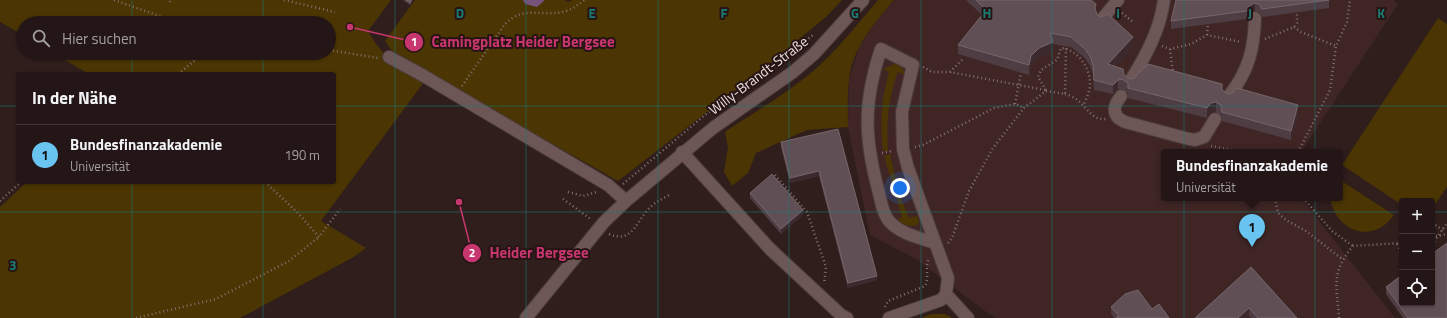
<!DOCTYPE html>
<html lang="de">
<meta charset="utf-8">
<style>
:root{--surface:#241616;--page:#302323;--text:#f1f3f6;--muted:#a39fa1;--line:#413535;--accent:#69c4f1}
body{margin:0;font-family:"Titillium Web",sans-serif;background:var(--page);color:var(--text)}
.controls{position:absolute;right:12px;bottom:12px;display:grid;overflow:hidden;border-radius:4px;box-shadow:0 1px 3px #0004}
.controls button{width:36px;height:36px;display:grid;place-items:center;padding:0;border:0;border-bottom:1px solid var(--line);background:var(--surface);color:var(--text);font:20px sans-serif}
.you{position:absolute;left:900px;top:188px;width:14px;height:14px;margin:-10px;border:3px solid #fff;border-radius:50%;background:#1a73e8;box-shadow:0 0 0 6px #1a73e833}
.badge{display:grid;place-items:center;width:26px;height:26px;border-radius:50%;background:var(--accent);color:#111;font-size:13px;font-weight:700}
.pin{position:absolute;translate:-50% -33px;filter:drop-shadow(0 1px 2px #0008)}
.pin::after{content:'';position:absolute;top:21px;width:14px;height:12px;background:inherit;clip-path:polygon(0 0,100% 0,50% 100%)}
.popup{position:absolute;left:1161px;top:149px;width:182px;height:52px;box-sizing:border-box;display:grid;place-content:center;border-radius:4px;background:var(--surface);filter:drop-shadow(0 1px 3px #0005);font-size:13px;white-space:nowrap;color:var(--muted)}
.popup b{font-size:15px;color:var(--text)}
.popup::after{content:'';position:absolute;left:50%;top:100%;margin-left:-8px;border:8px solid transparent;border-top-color:var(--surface)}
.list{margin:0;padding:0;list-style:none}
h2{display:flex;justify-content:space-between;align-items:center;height:52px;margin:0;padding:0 16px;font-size:17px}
h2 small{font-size:13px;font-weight:400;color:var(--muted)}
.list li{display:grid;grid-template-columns:26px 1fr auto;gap:12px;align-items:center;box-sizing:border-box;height:60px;padding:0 16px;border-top:1px solid var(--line)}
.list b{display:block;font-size:15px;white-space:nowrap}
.list p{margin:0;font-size:13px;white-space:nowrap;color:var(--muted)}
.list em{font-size:13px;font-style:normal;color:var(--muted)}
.icon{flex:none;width:22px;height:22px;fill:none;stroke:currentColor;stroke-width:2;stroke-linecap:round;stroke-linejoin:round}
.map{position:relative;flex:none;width:1447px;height:318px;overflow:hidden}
.search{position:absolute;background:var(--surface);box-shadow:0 1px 3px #0004;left:16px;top:16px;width:320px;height:44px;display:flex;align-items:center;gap:10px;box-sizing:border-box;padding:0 14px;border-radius:22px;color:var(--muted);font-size:15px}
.panel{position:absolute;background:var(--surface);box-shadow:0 1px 3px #0004;left:16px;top:72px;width:320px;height:112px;border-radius:4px}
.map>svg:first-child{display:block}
</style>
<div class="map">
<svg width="1447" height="318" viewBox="0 0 1447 318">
<rect width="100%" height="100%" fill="#301e1d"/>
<path fill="#3f2625" d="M894,0H1393L1398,4L1301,152H1164V198H1301L1395,318H996L985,311L916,259L870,235L848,127L849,79L859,48L874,23Z"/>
<path fill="#4a3503" d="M0,0H391L368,31C384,59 397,66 424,82L321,221L366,248L352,258L240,318H0V207L27,182H334V74H89L53,53H329V23H23V35L0,22Z
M415,0H523L525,4L543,2L545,0H564L569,2L572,0H842L826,17L770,63L618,181L394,54L385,41Z
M878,0H894C874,23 852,49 849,80C847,96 848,111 848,127L807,130L756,153L748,173L732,186L724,172L728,147L725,132C757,110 794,90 823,62C843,43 860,21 878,0Z
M1438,18L1447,24V187L1432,209V201H1402V205L1342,165Z
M895,64L901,67L906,74L905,75L898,72C888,99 886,123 888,151H883C880,120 881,102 889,72L883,69Z
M890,154C895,176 900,198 909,218L917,216L919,222L917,225C909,228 904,224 897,220L902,217L884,156Z
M1340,180L1394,215C1373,245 1336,232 1330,198H1340Z
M931,314H945L952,318H922Z"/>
<path fill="#75537a" d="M523,0H545L537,7L525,4Z"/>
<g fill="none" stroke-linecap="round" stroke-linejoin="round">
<defs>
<path id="minor" d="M1102,19L1118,0
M389,57L424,76L608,185L626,201
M1130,81C1146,56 1160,30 1164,0
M1121,96C1115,104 1112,110 1118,118L1125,122L1189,139L1195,140L1204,137L1215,119
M1229,96C1249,70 1254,49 1255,18
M682,152L770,249L841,315L847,318
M946,294L968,318
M526,318L604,222L626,201L713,128L793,72L814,54L863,0
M889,318L941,300L946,294L948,278L908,168L903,149L902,112L913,65L881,49C863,103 864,138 879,193C881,202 883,214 889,221C900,234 921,238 935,243"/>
</defs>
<use href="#minor" stroke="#4b3c3b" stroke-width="14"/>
<path stroke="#817170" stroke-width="2.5" stroke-dasharray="1 3" stroke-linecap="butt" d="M114,0L179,23
M284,0L335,12
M170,2L171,0
M1122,13L1133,22
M1294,27L1301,32L1336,46
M1207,35L1208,24
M1265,39L1294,27L1297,23V12
M1162,46L1170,49L1191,44L1207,35L1241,42
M1170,49L1173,73
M329,50L378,58
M923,67L932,72H950L1045,90
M950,72L964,58
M178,74L204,53
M462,86L505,24C525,4 543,18 566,11C574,9 578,4 585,0
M1046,90L1038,77L1041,70L1057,60L1061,48C1080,50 1094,73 1089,91C1088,96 1085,101 1083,106
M1065,94C1069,95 1074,97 1077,100C1087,107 1092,121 1106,119
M1015,104L1021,73
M1211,146L1244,152
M915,147L923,145L994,108L1015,104L1024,108
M1298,152L1330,90L1336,46L1347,22L1350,0
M882,153L892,151
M775,175L807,212L826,267L824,284
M265,182L298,213L319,237L340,209
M623,184L705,115L771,69L814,34
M568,192L583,196L597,192
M1275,198L1278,213L1286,220L1306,231L1342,259
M1303,198L1332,231L1353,246
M563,199L592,220
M0,201L21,182
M1432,223L1443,230
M609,234C631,243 635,225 646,212C652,204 660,200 669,195
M1432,237L1447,234
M948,243L952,238L969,191L993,148L1024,108L1046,91L1065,94L1066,46
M1397,244L1402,253
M1432,245L1447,223
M885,307L888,301L925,286C930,278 924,267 929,259
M136,318L216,299L289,261L319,237
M1339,318C1337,286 1330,274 1353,246L1402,243"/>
<use href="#minor" stroke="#6d5756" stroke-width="12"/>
</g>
<path fill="#4f3d44" d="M403,0H413L410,5Z
M966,0H1091L1097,15L1133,47L1115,66L1124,75L1129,79L1222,90L1228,94L1298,115L1291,140L1222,121L1221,115L1216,112L1211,113L1207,118L1128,98V93L1122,89H1118L1113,94L1094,90L1093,74L1090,66L1085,58L1071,47L1053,44V51L1039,57L1031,66L1029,75L958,54V45L982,15Z
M1176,0H1329V8L1262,17L1259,12L1255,11L1249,14L1247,19L1171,29V21Z
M838,129L877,280L848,288L819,176L790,183L781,147V142Z
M750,193L803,215L781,234L750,198Z
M1251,267L1297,318H1251L1249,316L1246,318H1195Z
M1386,287L1447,318H1403L1386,294Z
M1111,307L1152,309L1169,318H1114L1111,314Z"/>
<path fill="#3b292d" d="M1255,3V11L1249,14L1247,19V11L1249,6Z
M1133,37V47L1108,74V64Z
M1053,42V51L1039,57L1031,66L1029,75V65L1031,56L1039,48Z
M1118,80V89L1113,94V85Z
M1216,102V112L1211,113L1207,118V108L1211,103Z
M1298,105V115L1291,140V131Z
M819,171V176L790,183V178Z
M803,210V215L781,234V229Z
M877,276V280L848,288V283Z
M1249,308V316L1246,318H1238Z"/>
<path fill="#604f54" stroke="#76666a" d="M406,0H411L410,3Z
M976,0H1091L1096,4L1095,8L1097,15L1101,17L1108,14L1133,37L1108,64L1123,69L1124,75L1129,79L1134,78L1148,64L1222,84V90L1228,94L1232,93L1237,88L1298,105L1291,131L1222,112L1221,105L1216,102L1211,103L1207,108L1128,88V83L1122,79L1118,80L1113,85L1094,80L1093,65L1090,56L1085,49L1071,37L1050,33L1053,42L1039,48L1031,56L1029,65L958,45L986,10Z
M1176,0H1329L1262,9L1259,4L1255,3L1249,6L1247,11L1171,21Z
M838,129L877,276L848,283L819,171L790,178L781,142Z
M772,174L803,210L781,229L750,193Z
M1447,243V318H1408L1386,287L1402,275V303H1432V254Z
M1251,267L1297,318H1258L1249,308L1238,318H1195Z
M1138,290L1152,309L1159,304L1169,318H1116L1119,316L1111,307L1125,294Z"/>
<path fill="none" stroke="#1a7b74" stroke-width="1" stroke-opacity="0.55" d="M132,0V23M263,0V23M395,0V318M526,0V318M658,0V318M789,0V318M921,0V318M1052,0V318M1184,0V318M1315,0V318M132,53V74M263,53V74M0,106H18M334,106H1447M132,182V318M263,182V318M0,212H1402M1432,212H1447"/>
<g text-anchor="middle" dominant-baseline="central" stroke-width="4" stroke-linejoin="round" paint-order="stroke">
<g font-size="14" fill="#ede0df" stroke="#261514">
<text transform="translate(758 75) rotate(-37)">Willy-Brandt-Straße</text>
</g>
</g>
<g font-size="13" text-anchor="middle" font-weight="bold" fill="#1a7b74" stroke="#261514" stroke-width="4" stroke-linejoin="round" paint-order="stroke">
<text x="460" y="18">D</text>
<text x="592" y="18">E</text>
<text x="724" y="18">F</text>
<text x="855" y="18">G</text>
<text x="987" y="18">H</text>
<text x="1118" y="18">I</text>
<text x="1250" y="18">J</text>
<text x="1381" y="18">K</text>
<text x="13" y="270">3</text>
</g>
<path fill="none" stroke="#c8366f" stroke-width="1.5" d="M350 27L414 42M459 202L472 253"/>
<g fill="#c8366f" stroke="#261514" stroke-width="1.5">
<circle cx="350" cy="27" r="4"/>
<circle cx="459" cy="202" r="4"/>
<circle cx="414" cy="42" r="10"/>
<circle cx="472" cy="253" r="10"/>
</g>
<g font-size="12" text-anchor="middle" font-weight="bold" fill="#fff">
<text x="414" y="46">1</text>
<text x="472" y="257">2</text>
</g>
<g font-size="15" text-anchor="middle" font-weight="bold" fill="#c8366f" stroke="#261514" stroke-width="4" stroke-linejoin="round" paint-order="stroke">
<text x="523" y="47">Camingplatz Heider Bergsee</text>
<text x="539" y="258">Heider Bergsee</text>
</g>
</svg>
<div class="controls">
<button>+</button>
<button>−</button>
<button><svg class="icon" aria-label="locate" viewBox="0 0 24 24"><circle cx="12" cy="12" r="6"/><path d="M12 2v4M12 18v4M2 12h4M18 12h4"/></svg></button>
</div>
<div class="you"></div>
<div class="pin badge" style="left:1252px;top:247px">1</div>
<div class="popup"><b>Bundesfinanzakademie</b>Universität</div>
<div class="search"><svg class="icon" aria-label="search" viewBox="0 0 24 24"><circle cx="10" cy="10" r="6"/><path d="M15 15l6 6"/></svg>Hier suchen</div>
<section class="panel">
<h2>In der Nähe<small></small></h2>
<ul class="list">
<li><span class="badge">1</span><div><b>Bundesfinanzakademie</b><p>Universität</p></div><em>190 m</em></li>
</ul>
</section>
</div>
